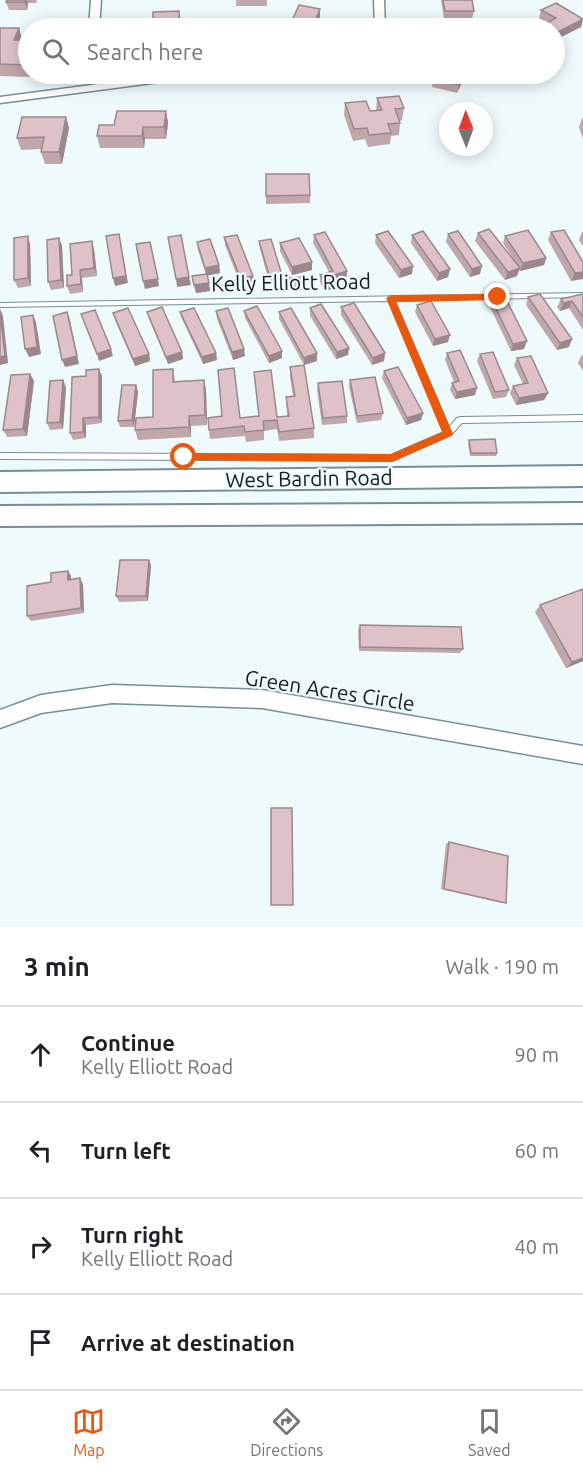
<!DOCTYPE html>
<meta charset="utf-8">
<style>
:root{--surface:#fff;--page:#f2f2f2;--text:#202124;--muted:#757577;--line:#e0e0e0;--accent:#ea580c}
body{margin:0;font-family:Ubuntu,sans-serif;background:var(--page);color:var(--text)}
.compass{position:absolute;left:439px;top:102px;width:54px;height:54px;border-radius:50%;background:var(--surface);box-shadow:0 3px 15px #0003;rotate:359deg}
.stop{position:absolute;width:18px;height:18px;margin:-14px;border:4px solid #ea580c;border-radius:50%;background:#fff}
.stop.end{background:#ea580c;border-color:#fff;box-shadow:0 2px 6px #0008}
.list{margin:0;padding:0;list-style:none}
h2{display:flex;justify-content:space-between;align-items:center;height:78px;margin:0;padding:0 24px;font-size:26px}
h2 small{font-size:20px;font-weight:400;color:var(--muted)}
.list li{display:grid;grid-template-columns:39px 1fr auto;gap:18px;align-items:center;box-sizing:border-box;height:96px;padding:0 24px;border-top:2px solid var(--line)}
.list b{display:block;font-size:22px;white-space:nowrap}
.list p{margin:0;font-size:20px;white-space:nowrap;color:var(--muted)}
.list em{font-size:20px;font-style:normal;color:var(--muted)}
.icon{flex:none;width:33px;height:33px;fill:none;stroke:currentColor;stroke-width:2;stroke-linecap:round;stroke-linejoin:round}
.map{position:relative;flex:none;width:583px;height:927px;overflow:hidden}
.search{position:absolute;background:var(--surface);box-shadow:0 3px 15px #0003;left:18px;right:18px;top:18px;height:66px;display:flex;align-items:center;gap:15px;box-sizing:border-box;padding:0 21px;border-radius:33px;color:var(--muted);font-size:22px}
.sheet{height:462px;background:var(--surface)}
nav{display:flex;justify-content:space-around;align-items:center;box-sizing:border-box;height:84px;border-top:2px solid var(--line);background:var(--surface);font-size:16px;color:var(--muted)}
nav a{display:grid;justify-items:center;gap:3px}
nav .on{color:var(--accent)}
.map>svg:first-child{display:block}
</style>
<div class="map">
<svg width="583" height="927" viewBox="0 0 583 927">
<rect width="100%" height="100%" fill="#effafd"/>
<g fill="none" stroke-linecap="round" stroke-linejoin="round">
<defs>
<path id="lane" d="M583,293V297L395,301L449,427L457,418L460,417L583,415V421L462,423L451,435L392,461L0,459V453L391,455L444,432L389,301L0,307V303Z"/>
<path id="street" d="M91,0H101L99,28H89Z
M374,0H384L385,28H375Z
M203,74H260L255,77L160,82L0,103V97L160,76Z
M112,685L262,690L583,746V764L262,708L112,703L41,713L0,728V710L41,695Z"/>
<path id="secondary" d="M583,466V486L0,492V472Z
M583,503V523L0,526V506Z"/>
</defs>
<use href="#lane" stroke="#748f96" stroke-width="2"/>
<use href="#street" stroke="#748f96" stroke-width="3"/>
<use href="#secondary" stroke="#748f96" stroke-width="4"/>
<use href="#lane" fill="#fff" fill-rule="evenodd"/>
<use href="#street" fill="#fff" fill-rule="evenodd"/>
<use href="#secondary" fill="#fff" fill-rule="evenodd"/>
</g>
<path fill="#bfa7ac" d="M7,0H37L36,3H28L27,10H9L6,2Z
M236,0H267V6H236Z
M441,0H472L474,11L472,19H444Z
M541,10L583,19L581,27L555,40V28H543L545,24L547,23L539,18Z
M320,17L315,28H291V23Z
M0,28H19L28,74H30L29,77L0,76Z
M429,74H466L457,93L432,87L434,76L428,75Z
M377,98L404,108L402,120L400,121V123L399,135L391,136L390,144L368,147L365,139L353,141L344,115L345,103L370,111H376Z
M166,111L168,123L166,139H145L144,148H100L97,136L114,125Z
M66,117L69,128L62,164H45L41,152V149L21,150L17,138Z
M582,118H583V139L579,127Z
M310,195V203L266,204V196Z
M551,232L583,262L571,281L548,240Z
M582,232H583V246L579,240Z
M478,233L514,260L503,243L505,236L546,258L544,265L520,271L519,270L517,276L505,280L475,241Z
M448,234L480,274L470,277L446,242Z
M314,235L347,271L346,279L337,282L336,288L324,291L320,282V275L329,272L313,243Z
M376,235L412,274L399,278L375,243Z
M412,235L450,269L448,277L437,281L411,243Z
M224,237L254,284L241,286L225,245Z
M59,238L62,246L64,288L51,290L48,282Z
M259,241L282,275V283L270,285L260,249Z
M197,242L219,265L220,273L207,275L210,291L196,293L192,276L206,274L198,250Z
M280,243L312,270L292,275L280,251Z
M30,244L31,286L18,288L14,280Z
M94,249L97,276L82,278L83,292L70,294L67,286L72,275Z
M289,278L304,286V290L290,291Z
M583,295V330L569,308L560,311L557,307L561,299Z
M528,297L569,347L557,350L526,305Z
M491,298L524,349L511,351L489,305Z
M417,305L448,342L433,346L415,312Z
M341,307L385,353L384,361L372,365L341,315Z
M310,308L349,348L348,355L336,359L310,316Z
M216,311L245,356L233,360L217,319Z
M244,311L282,358L269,363L245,318Z
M147,312L182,352L183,359L168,364L149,319Z
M180,312L216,353L217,360L203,364L182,319Z
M279,312L317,353V361L304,365L279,319Z
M113,313L149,354L150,361L135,366L115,320Z
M447,353L475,395L455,399L450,390L452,383L454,382L445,360Z
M480,354L509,390L506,397L493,399L477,361Z
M583,355V371L578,363L581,356Z
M517,358L548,393L544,400L516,405L510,393L513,386L523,384L514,365Z
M290,367L314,428V438L279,441L277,429L264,431V440L246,442L245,436L210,439L209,430L240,418L259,416L254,372L277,417L287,416L286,397L293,396L290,377Z
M173,369L175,381L204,380L206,390L207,425L191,426V437L138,440L135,430L153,417Z
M384,371L423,413L421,420L406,425L382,378Z
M30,374L34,381L27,436L7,437L3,430Z
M86,376H102V423L86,425V438L73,440L70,433Z
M63,380L66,388L63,429L50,430L47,423Z
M350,380L383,413L381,420L357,423L349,387Z
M318,383L347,416V423L322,425L317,390Z
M136,385L138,392L134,427H120L118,421Z
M469,440L497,453L496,456H470L468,443Z
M151,565L148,601L119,602L116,596Z
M68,571L71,576V580L83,584L84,613L31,621L27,616L51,582Z
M540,605L583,661L566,668L535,612Z
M360,625L463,649L460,653L359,651L358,630Z
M449,842L506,903H502L441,889L446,844Z"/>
<path fill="#9b888c" d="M25,0H27L28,3L27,10L25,2Z
M320,9V17L315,28H313V26Z
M583,19L581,27L555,40L558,32Z
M19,28L22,40H14Z
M28,56V74H30L29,77L25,65Z
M464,74H466L457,93L459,85Z
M166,111L168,123L166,139L164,127Z
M66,117L69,128L62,164L59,152Z
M143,127L145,139L144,148L142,136Z
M119,234L128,283L115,286L113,278Z
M28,236L30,244L31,286L28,278Z
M59,238L62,246L64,288L61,280Z
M92,241L94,249L97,276L94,268Z
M546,258L544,265L520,271L523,263Z
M312,262V270L292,275V267Z
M219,265L220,273L206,276L205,268Z
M413,266L412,274L399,278L401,270Z
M482,266L480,274L470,277L472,269Z
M520,268L517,276L505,280L508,272Z
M450,269L448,277L437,281L439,273Z
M80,270L82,278L83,292L81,284Z
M347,271L346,279L337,282L336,288L324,291L325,283L334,275Z
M583,272V279L571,281L575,273Z
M282,275V283L270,285V278Z
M253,276L254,284L241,286V279Z
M189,277L191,285L177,287L176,279Z
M158,279L159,286L145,289L143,281Z
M209,283L210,291L196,293L194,285Z
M572,301L569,308L560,311L563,303Z
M0,309L3,316L8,363L0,365Z
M67,312L70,320L79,364L65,367L62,360Z
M33,315L36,322L41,354L29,357L25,349Z
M450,335L448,342L433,346L435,339Z
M572,339L569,347L557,350L560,343Z
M527,341L524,349L511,351L513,344Z
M349,348L348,355L336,359L337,352Z
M111,349L113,356L99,361L97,354Z
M244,349L245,356L233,360L232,352Z
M282,351V358L269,363V356Z
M182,352L183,359L168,364L166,357Z
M216,353L217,360L203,364L202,357Z
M317,353V361L304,365V358Z
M385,353L384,361L372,365L373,358Z
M149,354L150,361L135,366L133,359Z
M99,369L102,376V423L99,417Z
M30,374L34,381L27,436L23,429Z
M63,380L66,388L63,429L60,422Z
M204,380L206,390L207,425L205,415Z
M136,385L138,392L134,427L132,420Z
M477,388L475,395L455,399L457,392Z
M548,393L544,400L516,405L519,398Z
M423,413L421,420L406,425L407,418Z
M189,416L191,426V437L189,427Z
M83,418L86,425V438L83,432Z
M149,560L151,565L148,601L146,596Z
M68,571L71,576V586L68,580Z
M80,578L83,584L84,613L81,608Z
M583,658V661L566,668L572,662Z"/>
<path fill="#dec2c8" stroke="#9b888c" stroke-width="1.5" d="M7,0H25V2H6Z
M443,0H472L474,11H445Z
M556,3L583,19L558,32L555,30V28H553L545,24L556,18L541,10Z
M299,5L320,9L313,26L291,23Z
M179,11L180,28H153V12Z
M0,28H19L14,40H28V56L25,65L0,64Z
M435,74H464L459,85L433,79Z
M399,96L404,108L395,109L400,123L388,124L391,133L369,135L367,128L354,129L345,103L366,101L370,111L382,110L377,98Z
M117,111H166L164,127H143L142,136H97L99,125H114Z
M22,117H66L59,152H41L44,137L17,138Z
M266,174H309L310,195L266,196Z
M489,229L520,268L508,272L478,233Z
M528,230L546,258L523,263L505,236Z
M564,230L583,262V272L575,273L551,232Z
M388,231L413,266L401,270L376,235Z
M423,231L450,269L439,273L412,235Z
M458,231L482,266L472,269L448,234Z
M325,232L347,271L334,275L337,280L325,283L320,275L333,271L314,235Z
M119,234L126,276L113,278L106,236Z
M181,235L189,277L176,279L168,237Z
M237,235L253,276L241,279L224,237Z
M28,236V278L14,280V238Z
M59,238L61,280L48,282L47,240Z
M299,238L312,262L292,267L280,243Z
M210,239L219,265L205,268L197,242Z
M271,239L282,275L270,278L259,241Z
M92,241L94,268L80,270L81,284L67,286V275H72L70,244Z
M150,242L158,279L143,281L136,244Z
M207,274L209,283L194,285L192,276Z
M303,277L304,286L290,287L289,278Z
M540,294L572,339L560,343L528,297Z
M582,294L583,295V317L572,301L563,303L561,299Z
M504,295L527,341L513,344L491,298Z
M431,301L450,335L435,339L417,305Z
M354,303L385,353L373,358L341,307Z
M321,304L349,348L337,352L310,308Z
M257,306L282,351L269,356L244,311Z
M162,307L182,352L166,357L147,312Z
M128,308L149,354L133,359L113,313Z
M194,308L216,353L202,357L180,312Z
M228,308L244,349L232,352L216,311Z
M291,308L317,353L304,358L279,312Z
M95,310L111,349L97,354L81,314Z
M0,311L5,356L0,357Z
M67,312L77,356L62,360L53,316Z
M33,315L37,347L25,349L21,317Z
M460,350L477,388L457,392L452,383L459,381L447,353Z
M493,352L509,390L495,392L480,354Z
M531,356L548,393L519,398L513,386L528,383L517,358Z
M304,365L314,428L279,432L277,420L263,421L264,430L245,432L244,426L209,430L208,418L222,416L218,370L234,368L240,418L259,416L254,372L271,370L277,417L289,416L286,397L295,396L290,367Z
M398,367L423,413L407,418L384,371Z
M99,369V417L83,418V432L70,433L72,377L86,376V370Z
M173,369V382L204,380L205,415L189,416V427L135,430L136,418L153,417V370Z
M30,374L23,429L3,430L11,375Z
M375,377L383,413L357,416L350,380Z
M63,380L60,422L47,423L50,381Z
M342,381L347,416L323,418L318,383Z
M122,385H136L132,420L118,421Z
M495,439L497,453H471L469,440Z
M120,560H149L146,596H116Z
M68,571V580L80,578L81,608L27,616V586L51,582V573Z
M583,589V658L572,662L540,605Z
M360,625L461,627L463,649L360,647Z
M271,808H292L293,905H271Z
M449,842L508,856L506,903L444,889Z"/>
<path fill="#ea580c" d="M498,294L502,297L498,300L396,302L453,434L451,436L392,462L181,460L180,457L184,453L391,454L442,432L386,298L391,295Z"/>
<g text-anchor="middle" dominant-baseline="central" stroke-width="4.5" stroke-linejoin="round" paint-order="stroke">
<g font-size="21" fill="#131e20" stroke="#effafd">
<text transform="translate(291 282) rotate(-1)">Kelly Elliott Road</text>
<text transform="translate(309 478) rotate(-1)">West Bardin Road</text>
<text transform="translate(330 690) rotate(9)">Green Acres Circle</text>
</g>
</g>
</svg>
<svg class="compass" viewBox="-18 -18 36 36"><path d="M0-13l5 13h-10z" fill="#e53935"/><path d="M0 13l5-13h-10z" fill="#757577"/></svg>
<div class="stop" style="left:184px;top:457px"></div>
<div class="stop end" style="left:498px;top:297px"></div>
<div class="search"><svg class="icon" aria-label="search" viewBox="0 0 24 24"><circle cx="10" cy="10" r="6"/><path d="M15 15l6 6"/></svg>Search here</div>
</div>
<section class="sheet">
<h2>3 min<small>Walk · 190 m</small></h2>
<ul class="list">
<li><svg class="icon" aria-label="ahead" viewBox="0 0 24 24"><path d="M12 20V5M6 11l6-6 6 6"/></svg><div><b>Continue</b><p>Kelly Elliott Road</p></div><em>90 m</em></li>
<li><svg class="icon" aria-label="left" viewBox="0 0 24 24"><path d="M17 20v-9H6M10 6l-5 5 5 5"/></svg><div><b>Turn left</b></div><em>60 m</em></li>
<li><svg class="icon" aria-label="right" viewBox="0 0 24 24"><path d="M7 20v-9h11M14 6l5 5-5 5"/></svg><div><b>Turn right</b><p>Kelly Elliott Road</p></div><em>40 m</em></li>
<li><svg class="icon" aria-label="arrive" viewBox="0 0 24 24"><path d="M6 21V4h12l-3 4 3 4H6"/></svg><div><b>Arrive at destination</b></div></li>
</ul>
</section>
<nav>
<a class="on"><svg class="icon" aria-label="map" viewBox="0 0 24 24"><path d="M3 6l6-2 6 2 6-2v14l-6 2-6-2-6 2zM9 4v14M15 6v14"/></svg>Map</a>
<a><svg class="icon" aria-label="directions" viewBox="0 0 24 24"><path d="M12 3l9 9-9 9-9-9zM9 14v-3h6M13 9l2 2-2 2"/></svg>Directions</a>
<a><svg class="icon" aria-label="saved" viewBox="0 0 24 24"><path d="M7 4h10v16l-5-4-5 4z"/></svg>Saved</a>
</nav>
